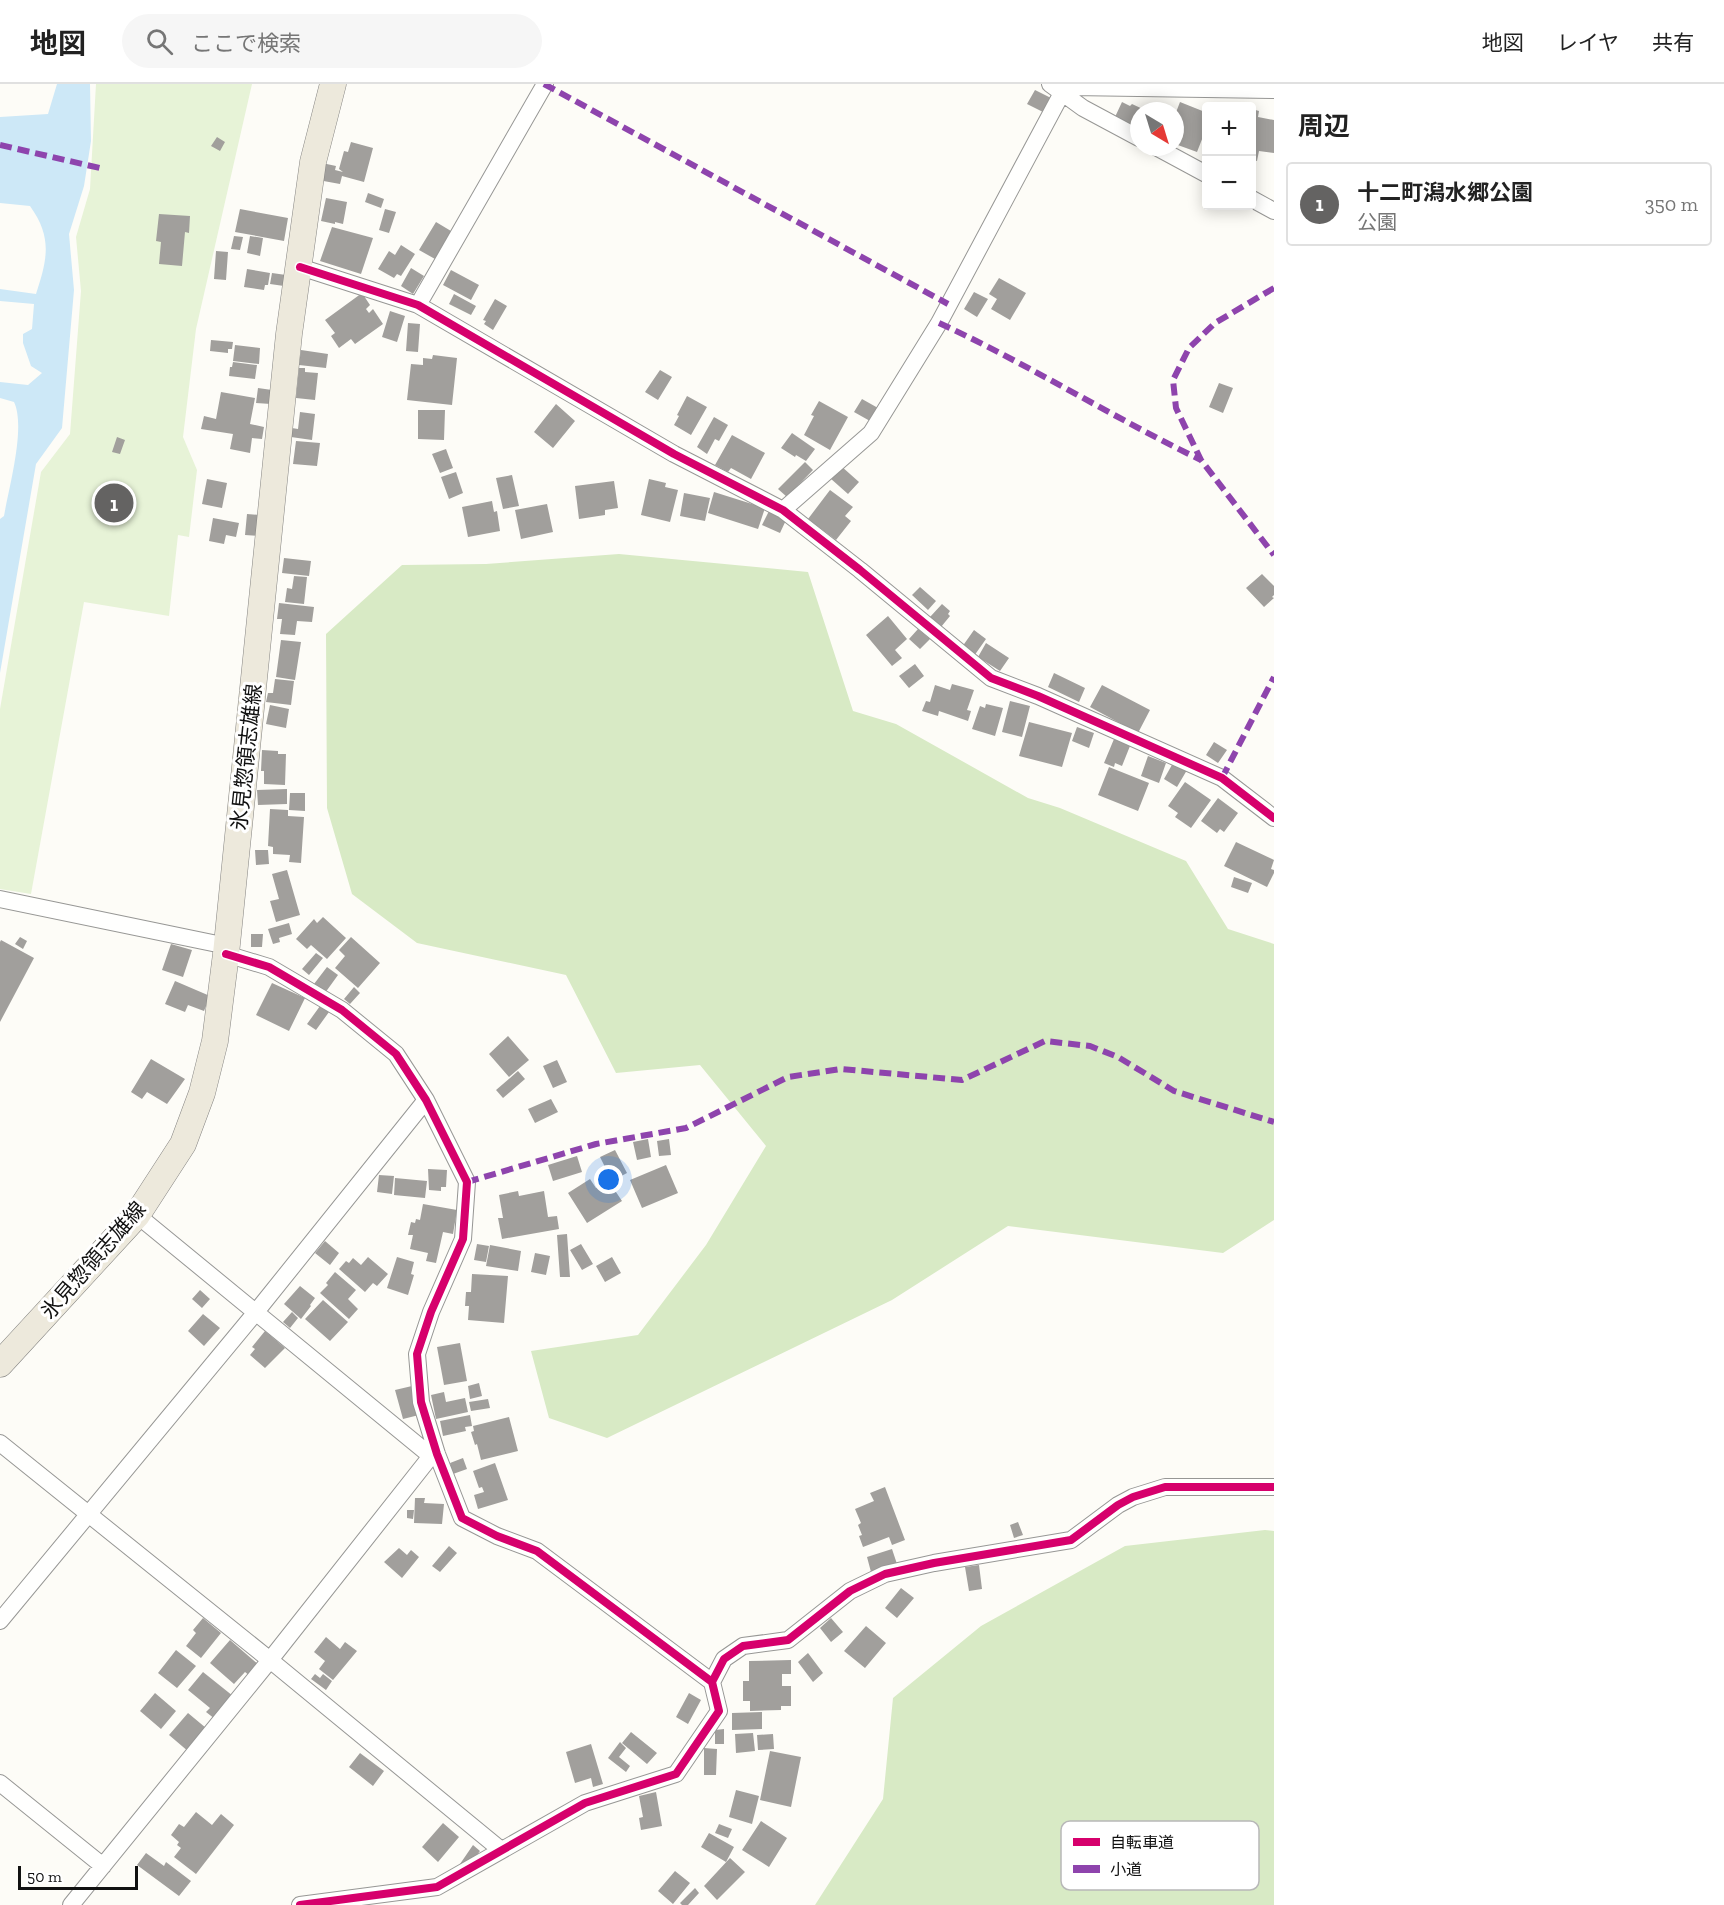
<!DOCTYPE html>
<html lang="ja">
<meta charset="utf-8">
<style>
:root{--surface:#fff;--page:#f6f6f6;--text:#222;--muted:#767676;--line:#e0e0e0;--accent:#646362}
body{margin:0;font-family:"Zilla Slab","Noto Sans JP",serif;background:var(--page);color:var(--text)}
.controls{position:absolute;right:18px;top:18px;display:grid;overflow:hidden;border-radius:6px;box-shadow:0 3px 15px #0003}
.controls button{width:54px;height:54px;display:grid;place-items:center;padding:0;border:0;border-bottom:2px solid var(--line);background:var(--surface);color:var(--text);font:30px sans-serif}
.compass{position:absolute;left:1130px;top:18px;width:54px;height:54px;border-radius:50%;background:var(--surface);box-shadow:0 3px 15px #0003;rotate:142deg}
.scale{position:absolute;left:18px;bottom:15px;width:120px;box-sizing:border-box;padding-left:6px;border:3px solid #111;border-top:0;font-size:16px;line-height:21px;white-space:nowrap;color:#111;-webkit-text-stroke:4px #fff;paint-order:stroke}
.you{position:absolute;left:609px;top:1096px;width:21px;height:21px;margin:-15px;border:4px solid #fff;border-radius:50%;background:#1a73e8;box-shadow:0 0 0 9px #1a73e833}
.badge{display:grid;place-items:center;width:39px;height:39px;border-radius:50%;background:var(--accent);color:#fff;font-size:20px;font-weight:700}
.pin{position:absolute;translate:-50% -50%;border:3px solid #fff;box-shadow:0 2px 6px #0006}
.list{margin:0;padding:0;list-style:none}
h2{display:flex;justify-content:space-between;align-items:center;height:78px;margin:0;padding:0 24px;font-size:26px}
h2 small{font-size:20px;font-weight:400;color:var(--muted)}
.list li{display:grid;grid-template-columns:39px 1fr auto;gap:18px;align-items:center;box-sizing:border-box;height:84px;margin:0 12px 12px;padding:0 12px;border:2px solid var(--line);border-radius:6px}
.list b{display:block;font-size:22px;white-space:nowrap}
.list p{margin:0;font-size:20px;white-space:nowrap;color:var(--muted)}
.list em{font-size:20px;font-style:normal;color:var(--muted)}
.icon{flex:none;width:33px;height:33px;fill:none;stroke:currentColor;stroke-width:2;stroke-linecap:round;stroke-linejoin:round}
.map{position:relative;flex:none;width:1274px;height:1821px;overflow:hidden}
header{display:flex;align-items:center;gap:36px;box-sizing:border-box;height:84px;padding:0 30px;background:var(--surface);border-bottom:2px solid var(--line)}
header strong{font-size:28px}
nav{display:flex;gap:33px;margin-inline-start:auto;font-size:21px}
.search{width:420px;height:54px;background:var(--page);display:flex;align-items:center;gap:15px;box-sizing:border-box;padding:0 21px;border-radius:33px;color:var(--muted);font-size:22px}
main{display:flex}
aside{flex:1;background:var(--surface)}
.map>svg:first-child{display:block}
</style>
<header>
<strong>地図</strong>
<div class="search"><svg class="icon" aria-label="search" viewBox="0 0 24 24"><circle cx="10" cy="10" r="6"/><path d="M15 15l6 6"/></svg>ここで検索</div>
<nav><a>地図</a><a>レイヤ</a><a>共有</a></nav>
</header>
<main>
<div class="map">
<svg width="1274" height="1821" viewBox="0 0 1274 1821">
<rect width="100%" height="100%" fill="#fdfcf7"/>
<path fill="#e7f3d7" d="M96,0H252L196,245L183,353L197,386L189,453L178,451L169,532L84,518L31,810L0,805V625L41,388L70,350L81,207L76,153L90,105Z"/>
<path fill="#d8eac5" d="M619,470L808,488L853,627L896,640L1028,714L1060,724L1186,777L1228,845L1274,860V1136L1223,1169L1008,1142L892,1216L607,1354L549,1334L531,1267L638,1251L706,1161L766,1062L700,981L616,989L566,891L417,859L352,810L327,724L326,550L402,481L486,480Z
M1265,1446L1274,1447V1821H815L883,1715L893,1614L981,1542L1125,1462Z"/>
<path fill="#cde8f7" d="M57,0H90L91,57L84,102L69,150L74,206L62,344L36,380L0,589V435L4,432C9,403 26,343 14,318L0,314V298L28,301L42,289L31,282L23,259V250L32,245L34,220L0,217V205L36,210C47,176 53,154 30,122L0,119V33L48,30Z"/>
<path fill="#a19f9c" d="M1035,6L1051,14L1043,28L1027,20Z
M1122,18L1130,22L1132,20L1147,27H1139V45L1115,33Z
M1180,18L1205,28L1203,32L1206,34V45L1197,68L1175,60V31Z
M1252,25L1259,27L1258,33L1274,36V69L1259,67L1257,77L1252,76Z
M217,53L225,58L220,67L211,62Z
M351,58L373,64L364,98L342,92L340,100L318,96L322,79L336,82L335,86L343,88L339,85L344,67L348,68Z
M368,109L384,115L381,124L365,118Z
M326,114L347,118L343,140L335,138V140L321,137Z
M240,125L288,134L284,157L235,148Z
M385,125L396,128L389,149L379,146Z
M159,130L190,132L189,149L185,148L182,182L159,180L161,158L156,157Z
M436,138L451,147L435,175L419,166Z
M332,143L373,154L361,190L320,177Z
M234,152L243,153L240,166L231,165Z
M250,152L263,154L260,172L247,169Z
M401,161L415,170L401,192L397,190L394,194L378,185L389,167L395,171Z
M216,167L228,168L226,196L214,195Z
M411,184L424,192L413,210L401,202Z
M247,185L270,189L268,201H265L264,206L244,203Z
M451,186L479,201L471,216L443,201Z
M272,189L286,191L284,202L270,200Z
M999,194L1026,209L1010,236L991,225L997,215L989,210Z
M974,208L988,215L977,233L964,225Z
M362,209L370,221L366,225L369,229L373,225L383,240L355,260L351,255L339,264L331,252L335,249L325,236Z
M454,210L476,222L471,231L449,220Z
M495,215L507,222L493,246L484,240L486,237L483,236Z
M390,227L405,232L397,258L382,253Z
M408,239L420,240L418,268L406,267Z
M211,256L233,258L232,265H228V269L210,267Z
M235,261L260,264L259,280L233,277Z
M301,266L328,270L326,284L299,281Z
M433,271L457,274L452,321L407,316L411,280L423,281V274L432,275Z
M233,278L257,281L255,295L229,292L230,283H232Z
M299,284H305V288L318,289L315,316L296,314Z
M660,286L672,293L658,316L645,308Z
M1219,299L1233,304L1223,329L1209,323Z
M258,304L272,306L271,320L256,319Z
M221,308L255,314L250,340L264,343L262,355L252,354L250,369L230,365L233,350L201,345L204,332L216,335Z
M687,312L707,323L691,351L674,341L679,332L677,331Z
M862,315L878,324L870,337L854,328Z
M819,317L848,333L830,366L804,351L814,332L811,331Z
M556,320L575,337L553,364L534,348Z
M418,326H445L444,356L418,355Z
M300,328L315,330L312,356L291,353L292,344L298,345Z
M714,333L728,341L719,357L715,355L707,370L697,363Z
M792,349L815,365L806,377L796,371L795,373L781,364Z
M732,351L765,369L751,395L731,384L728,388L715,381Z
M117,353L125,356L120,370L112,368Z
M296,357L320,359L317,382L293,380Z
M446,365L453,384L440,389L432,370Z
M805,378L813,386L787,413L778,405Z
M841,382L859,398L848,410L830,394Z
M456,388L463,409L449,415L441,393Z
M512,391L519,422L503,425L496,394Z
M207,395L227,399L222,424L202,420Z
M649,395L666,399L665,403L678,406L670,438L641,431Z
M614,397L618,424L605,426V431L579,435L575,402Z
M830,406L853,423L845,432L851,437L836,456L808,435Z
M714,408L765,424L758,445L708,429Z
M684,409L710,414L705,437L680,432Z
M492,417L494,428L497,427L500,447L468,453L462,423Z
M547,420L553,448L521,455L515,426Z
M770,425L787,434L780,449L762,441Z
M247,430L261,431L259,452L245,451Z
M213,434L239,439L236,453L226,451L224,460L209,457Z
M284,474L311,477L309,492L282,489Z
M1262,490L1274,502V511L1272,513L1274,514L1264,523L1246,504Z
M294,492L307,493L304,520L285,518L287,504L292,505Z
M920,503L936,517L928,526L912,511Z
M279,519L314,523L312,538L297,537L295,551L280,550L282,535H277Z
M942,520L950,527L948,530L950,532L941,543L930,533Z
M888,532L907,555L895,566L902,574L892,582L866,551Z
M918,545L930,555L920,565L909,555Z
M974,546L986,555L974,572L962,563Z
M281,556L301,558L295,596L276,593Z
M986,559L1009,574L1000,587L978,573Z
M915,580L924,592L909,604L899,592Z
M1054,589L1085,604L1079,618L1048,603Z
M275,595L294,597L291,621L266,618L268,609H273Z
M952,600L974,606L967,626L971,627L968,637L939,627L938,632L922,627L926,617L930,618L935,601L950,606Z
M1102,601L1150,626L1138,649L1090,623Z
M1010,617L1030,622L1022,653L1002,648Z
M986,620L1003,624L995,652L972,645L980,622L985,624Z
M270,621L289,625L286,644L266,640Z
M1029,638L1072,649L1062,683L1019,672Z
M1077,643L1094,649L1089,664L1072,657Z
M1114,655L1130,662L1122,682L1115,679L1114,683L1104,679Z
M1214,658L1227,666L1218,679L1206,671Z
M262,666L278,667V670H286L285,701L264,700V687H261Z
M1148,672L1166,679L1159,699L1141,692Z
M1173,679L1187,686L1177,703L1164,695Z
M1109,683L1149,699L1138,727L1098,711Z
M1185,698L1211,716L1191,744L1175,733L1178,729L1168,722Z
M287,705V720L258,721L257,706Z
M290,709H305V727L289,726Z
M1218,714L1238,729L1224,748L1220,745L1217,749L1201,737Z
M270,725L288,726V732L304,733L301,779L289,778L290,771L273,770V763L268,762Z
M1236,758L1274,776L1271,785L1274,786V789L1267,803L1224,782Z
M255,766H268L269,780L256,781Z
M287,786L300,831L276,838L270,817L279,815L272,790Z
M1234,793L1252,799L1248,809L1231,803Z
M323,833L346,854L327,875L311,861L307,865L296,855L314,835L317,839Z
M289,839L292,850L279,854L280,858L273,860L268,845Z
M251,850H263L262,863H251Z
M20,853L27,857L23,865L15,860Z
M351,853L380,879L358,904L335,884L345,872L339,866Z
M1,856L34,874L0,938V858Z
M171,860L192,866L183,893L162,886Z
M316,869L323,874L309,891L302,885Z
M327,883L338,891L325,909L314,900Z
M175,897L210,912L204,927L188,921L185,928L165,920Z
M272,899L305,914L289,947L256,931Z
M354,903L360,909L350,920L344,915Z
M320,922L329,928L316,946L307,940Z
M508,952L529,976L509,993L489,970Z
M151,975L185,995L167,1020L147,1008L142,1015L131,1008Z
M557,976L567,998L553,1004L543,982Z
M518,987L525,995L503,1014L496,1006Z
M551,1015L558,1028L535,1039L528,1025Z
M648,1055L651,1073L637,1076L633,1058Z
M669,1055L671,1071L659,1072L657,1057Z
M615,1066L627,1089L612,1097L600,1073Z
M577,1072L582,1088L553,1097L548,1081Z
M666,1081L678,1109L642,1124L630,1096Z
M428,1085L447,1086L446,1103H441V1107L429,1106Z
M379,1091L394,1092L392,1110L377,1108Z
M395,1094L427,1097L425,1114L394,1111Z
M590,1095L596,1104L608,1096L622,1117L587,1139L568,1109Z
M518,1107L519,1112L544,1107L548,1133L557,1132L559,1145L502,1155L498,1134H503L499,1111Z
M423,1120L457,1126L453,1150L443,1148L436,1179L426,1177L428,1169L410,1165L413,1151H408L411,1138L415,1139L416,1135L420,1136Z
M567,1150L570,1193H560L557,1151Z
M325,1157L339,1169L330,1181L315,1169Z
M477,1160L489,1162L486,1178L474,1176Z
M581,1160L593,1180L582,1186L570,1166Z
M490,1161L521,1167L518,1187L486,1182Z
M535,1169L550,1172L546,1191L531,1188Z
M368,1173L388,1190L377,1202L373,1199L365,1208L339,1185L346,1177L349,1179L353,1174L361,1181Z
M397,1173L414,1178L411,1190L414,1191L408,1211L387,1204Z
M612,1173L621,1189L605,1198L596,1182Z
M335,1188L356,1206L348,1215L358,1225L349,1235L320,1209L328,1201L326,1199Z
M472,1190L508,1192L504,1239L468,1236L469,1222H465L466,1208H471Z
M300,1202L315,1214L310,1221L311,1222L301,1235L284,1220Z
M200,1206L210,1215L202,1224L192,1215Z
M323,1216L348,1238L330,1257L305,1235Z
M292,1228L298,1234L290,1244L283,1238Z
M203,1230L220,1244L204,1262L188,1247Z
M265,1247L285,1264L265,1284L250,1271L255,1265L252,1263Z
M460,1259L467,1297L444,1301L437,1263Z
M479,1299L482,1312L470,1315L468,1302Z
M412,1302L419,1331L403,1335L395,1306Z
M444,1308L446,1318L465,1314L468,1328L436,1335L431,1311Z
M488,1315L490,1324L471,1327L469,1318Z
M470,1331L472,1342L465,1343L466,1347L443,1352L440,1337Z
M509,1333L518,1367L481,1376L477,1360L475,1361L471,1348L474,1347L473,1342Z
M463,1374L467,1385L453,1390L450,1379Z
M495,1379L508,1416L478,1425L474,1411L484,1408L482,1403L479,1404L473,1387Z
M885,1403L905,1456L892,1461L889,1453L863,1463L859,1452L862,1451L858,1441L861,1439L855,1425L874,1417L870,1409Z
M415,1414H425L424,1419L444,1420L442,1440L414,1439Z
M407,1426H414L413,1435L407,1434Z
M1018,1438L1023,1451L1014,1454L1010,1441Z
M449,1462L457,1469L440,1488L432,1482Z
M399,1464L407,1471L411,1466L419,1473L402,1494L384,1478Z
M892,1465L897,1480L871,1488L867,1473Z
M979,1481L982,1505L969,1507L965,1483Z
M901,1504L914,1514L897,1534L885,1524Z
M203,1534L221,1549L201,1574L186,1562L196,1549L193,1546Z
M831,1534L843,1548L831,1558L820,1544Z
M866,1542L886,1559L865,1584L844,1567Z
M326,1553L340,1565L345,1558L357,1567L333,1596L319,1585L325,1577L314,1568Z
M230,1556L259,1581L250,1592L245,1588L234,1600L210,1579Z
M176,1566L196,1582L177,1604L158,1589Z
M808,1569L823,1589L813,1598L798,1578Z
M791,1576V1590H782V1602H791V1622H781V1626L750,1627V1617H743V1597H749V1577Z
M203,1588L233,1612L215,1635L206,1628L210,1624L188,1606Z
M315,1590L320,1594L323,1590L332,1597L326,1606L311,1595Z
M155,1609L176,1627L161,1645L140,1627Z
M689,1609L701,1616L688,1640L676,1633Z
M762,1628V1645L732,1646V1629Z
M188,1629L206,1644L189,1668L169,1651Z
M724,1645V1660H715V1646Z
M631,1648L657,1669L647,1680L622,1659Z
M753,1649L755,1667L736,1669L735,1650Z
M773,1650L774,1665L758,1666L757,1651Z
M620,1658L626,1664L619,1673L630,1682L626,1688L608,1674Z
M591,1660L603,1700L593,1703L591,1694L575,1699L566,1668Z
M704,1664L717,1665L716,1691H704Z
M770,1667L801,1673L791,1723L760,1716Z
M360,1669L384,1687L373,1702L349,1683Z
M736,1706L759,1712L752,1740L729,1733Z
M656,1708L662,1742L641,1746L639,1734L643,1733L639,1712Z
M196,1728L212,1741L221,1730L234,1741L196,1790L174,1773L181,1764L177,1761L179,1758L171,1751L179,1740L184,1743Z
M761,1737L787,1754L769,1783L742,1766Z
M443,1739L459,1753L438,1778L422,1763Z
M719,1740L732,1745L728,1754L715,1749Z
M709,1749L734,1763L726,1778L701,1763Z
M473,1761L480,1767L466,1785L460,1780Z
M146,1769L164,1782L166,1778L191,1797L179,1812L137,1781Z
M730,1774L745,1788L717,1816L704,1802Z
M675,1787L690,1799L673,1820L658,1807Z
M695,1804L699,1809L688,1821H682L680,1819Z"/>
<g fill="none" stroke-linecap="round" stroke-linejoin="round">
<defs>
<path id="street" d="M1050,0L1083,24L1139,54
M1156,63L1206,90
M1252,115L1274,127
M300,183L418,221L674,370L783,426L860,486L991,594L1038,612L1222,694L1274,734
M418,221L545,0
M783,426L871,349L939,239L1063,7L1072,3L1274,6
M0,815L227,862
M226,870L269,883L342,926L396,970L426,1016L467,1098L463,1155L431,1228L417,1270L421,1318L437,1370L462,1434L497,1452L537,1467L712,1598
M137,1131L431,1372
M0,1359L270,1576L501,1766
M0,1537L256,1228L426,1016
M0,1699L103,1782
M71,1821L270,1576L431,1372L437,1370
M300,1821L437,1803L585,1719L676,1690L719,1627L712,1598L724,1575L743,1562L788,1556L850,1507L885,1490L934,1479L1071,1456L1118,1421L1133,1413L1165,1403H1274"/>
<path id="primary" d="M0,1280L137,1131L183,1060L202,1009L215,957L226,870L289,250L313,78L333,0"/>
</defs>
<use href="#street" stroke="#979795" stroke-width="18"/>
<use href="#primary" stroke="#858482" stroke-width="27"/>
<use href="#street" stroke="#fffffe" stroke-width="16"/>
<use href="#primary" stroke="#ede9dc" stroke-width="26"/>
<path stroke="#8e44ad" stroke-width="6" stroke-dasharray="12 6" stroke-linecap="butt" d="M544,0L948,220
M0,61L104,85
M1274,204L1215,239L1189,264L1173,296L1176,324L1201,376L1274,471
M939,239C1028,280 1112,333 1201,376
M1222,694L1274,593
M467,1098L596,1060L686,1044L788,993L841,985L962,996L1045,957L1090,962L1118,973L1174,1007L1274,1038"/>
<defs>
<path id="cycleway" d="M300,183L418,221L674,370L783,426L860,486L991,594L1038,612L1222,694L1274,734
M226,870L269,883L342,926L396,970L426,1016L467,1098L463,1155L431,1228L417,1270L421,1318L437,1370L462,1434L497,1452L537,1467L712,1598
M300,1821L437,1803L585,1719L676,1690L719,1627L712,1598L724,1575L743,1562L788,1556L850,1507L885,1490L934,1479L1071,1456L1118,1421L1133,1413L1165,1403H1274"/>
</defs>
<use href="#cycleway" stroke="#fff" stroke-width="11"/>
<use href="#cycleway" stroke="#d6006c" stroke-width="8"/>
</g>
<g text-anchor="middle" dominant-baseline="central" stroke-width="6" stroke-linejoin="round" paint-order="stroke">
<g font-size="21" fill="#111" stroke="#fff">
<text transform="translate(246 673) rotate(-84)">氷見惣領志雄線</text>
<text transform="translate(93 1176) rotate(-49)">氷見惣領志雄線</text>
</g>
</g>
<rect x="1061" y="1737" width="198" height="69" rx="9" fill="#fff" stroke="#b8b8b8" stroke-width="1.5"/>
<rect x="1073" y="1754" width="27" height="8" fill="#d6006c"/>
<rect x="1073" y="1781" width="27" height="8" fill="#8e44ad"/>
<g font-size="16" fill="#111">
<text x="1110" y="1764">自転車道</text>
<text x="1110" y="1791">小道</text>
</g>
</svg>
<div class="controls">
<button>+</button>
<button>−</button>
</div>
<svg class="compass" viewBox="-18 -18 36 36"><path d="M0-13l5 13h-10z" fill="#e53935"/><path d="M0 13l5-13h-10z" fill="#767676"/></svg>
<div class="scale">50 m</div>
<div class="you"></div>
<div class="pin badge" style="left:114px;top:419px">1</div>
</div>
<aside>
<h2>周辺<small></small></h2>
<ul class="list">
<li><span class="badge">1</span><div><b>十二町潟水郷公園</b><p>公園</p></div><em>350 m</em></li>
</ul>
</aside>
</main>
